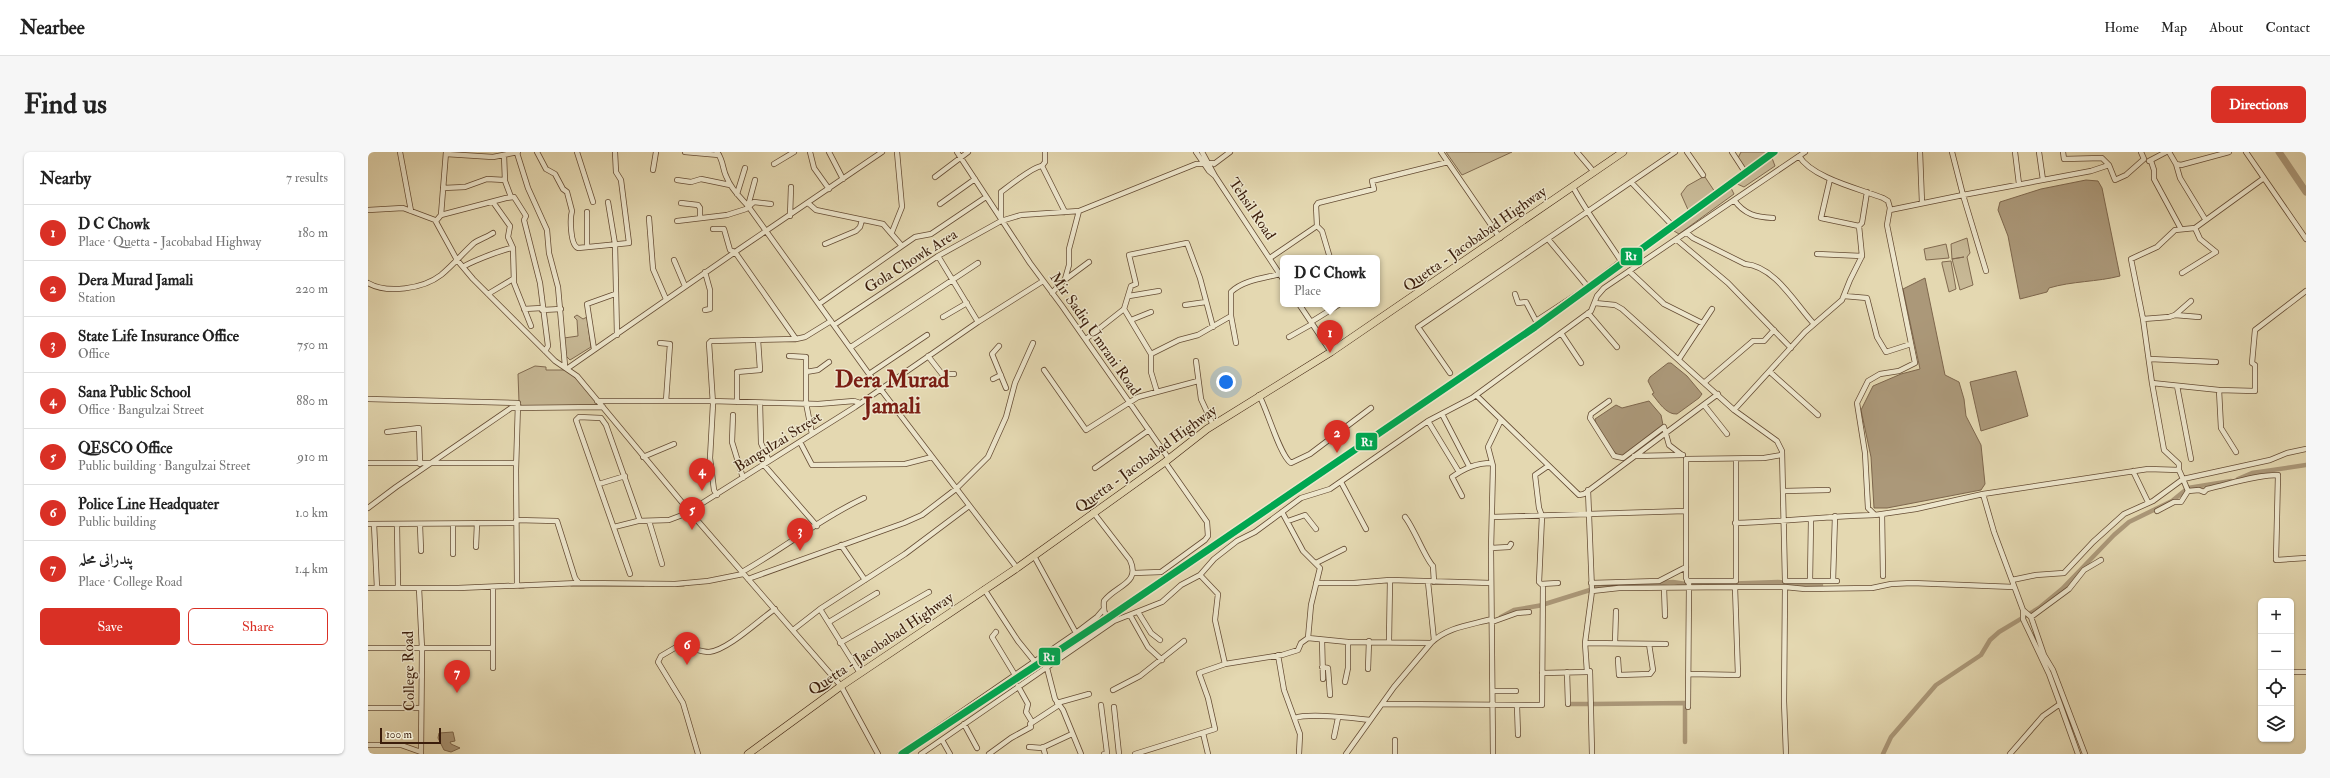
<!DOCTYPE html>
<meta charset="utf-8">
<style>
:root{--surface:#fff;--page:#f6f6f6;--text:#222;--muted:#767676;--line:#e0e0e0;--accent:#d93025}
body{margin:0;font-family:"IM FELL Double Pica",Amiri,serif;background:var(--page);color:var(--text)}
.controls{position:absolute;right:12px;bottom:12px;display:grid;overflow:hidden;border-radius:6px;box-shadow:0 1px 3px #0004}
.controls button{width:36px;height:36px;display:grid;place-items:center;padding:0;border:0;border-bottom:1px solid var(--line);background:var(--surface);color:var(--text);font:20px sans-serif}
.scale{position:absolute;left:12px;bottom:10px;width:61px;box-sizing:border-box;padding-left:4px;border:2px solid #3b1d0b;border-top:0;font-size:11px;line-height:14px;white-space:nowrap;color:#3b1d0b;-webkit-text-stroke:3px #ede6cc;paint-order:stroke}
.you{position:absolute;left:858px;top:230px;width:14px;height:14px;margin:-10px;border:3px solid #fff;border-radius:50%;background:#1a73e8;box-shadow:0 0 0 6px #1a73e833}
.badge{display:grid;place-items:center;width:26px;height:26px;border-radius:50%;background:var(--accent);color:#fff;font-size:13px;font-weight:700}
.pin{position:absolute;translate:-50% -33px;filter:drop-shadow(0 1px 2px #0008)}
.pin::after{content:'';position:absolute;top:21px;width:14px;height:12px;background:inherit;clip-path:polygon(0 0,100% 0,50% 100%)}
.popup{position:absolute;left:912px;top:103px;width:100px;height:52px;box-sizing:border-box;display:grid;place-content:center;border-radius:6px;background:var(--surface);filter:drop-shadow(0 1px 3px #0005);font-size:13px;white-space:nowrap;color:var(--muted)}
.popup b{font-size:15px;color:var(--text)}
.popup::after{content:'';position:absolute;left:50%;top:100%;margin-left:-8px;border:8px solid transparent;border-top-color:var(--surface)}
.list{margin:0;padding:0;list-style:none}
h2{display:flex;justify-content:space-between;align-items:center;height:52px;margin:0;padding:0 16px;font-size:17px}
h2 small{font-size:13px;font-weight:400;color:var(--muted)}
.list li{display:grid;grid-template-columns:26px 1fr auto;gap:12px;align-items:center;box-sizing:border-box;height:56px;padding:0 16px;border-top:1px solid var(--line)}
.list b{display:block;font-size:15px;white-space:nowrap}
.list p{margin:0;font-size:13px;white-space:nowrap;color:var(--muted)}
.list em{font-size:13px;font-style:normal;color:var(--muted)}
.actions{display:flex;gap:8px;padding:12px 16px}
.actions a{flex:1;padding:9px 0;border:1px solid var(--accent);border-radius:6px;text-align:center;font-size:14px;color:var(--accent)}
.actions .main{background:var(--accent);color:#fff}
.icon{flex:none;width:22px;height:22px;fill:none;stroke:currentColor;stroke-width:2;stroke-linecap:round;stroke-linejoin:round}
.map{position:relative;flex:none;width:1938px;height:602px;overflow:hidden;border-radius:6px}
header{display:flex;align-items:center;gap:24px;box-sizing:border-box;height:56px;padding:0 20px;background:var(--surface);border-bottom:1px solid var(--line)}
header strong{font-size:19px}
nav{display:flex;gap:22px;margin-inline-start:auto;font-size:14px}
.intro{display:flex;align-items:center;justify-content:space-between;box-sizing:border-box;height:96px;padding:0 24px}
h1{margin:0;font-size:28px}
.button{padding:10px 18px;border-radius:6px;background:var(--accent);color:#fff;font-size:14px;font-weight:700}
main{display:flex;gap:24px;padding:0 24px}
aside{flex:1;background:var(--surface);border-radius:6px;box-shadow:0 1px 3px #0004}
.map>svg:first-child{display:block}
</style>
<header>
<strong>Nearbee</strong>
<nav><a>Home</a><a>Map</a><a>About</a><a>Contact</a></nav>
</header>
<div class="intro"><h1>Find us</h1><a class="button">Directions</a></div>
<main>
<aside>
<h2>Nearby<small>7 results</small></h2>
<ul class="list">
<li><span class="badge">1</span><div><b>D C Chowk</b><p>Place · Quetta - Jacobabad Highway</p></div><em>180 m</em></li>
<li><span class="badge">2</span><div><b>Dera Murad Jamali</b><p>Station</p></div><em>220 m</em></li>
<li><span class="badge">3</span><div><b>State Life Insurance Office</b><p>Office</p></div><em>750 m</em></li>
<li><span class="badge">4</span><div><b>Sana Public School</b><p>Office · Bangulzai Street</p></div><em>880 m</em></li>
<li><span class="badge">5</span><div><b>QESCO Office</b><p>Public building · Bangulzai Street</p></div><em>910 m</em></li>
<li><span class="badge">6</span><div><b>Police Line Headquater</b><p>Public building</p></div><em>1.0 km</em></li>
<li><span class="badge">7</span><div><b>پندرانی محلہ</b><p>Place · College Road</p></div><em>1.4 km</em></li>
</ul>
<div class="actions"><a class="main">Save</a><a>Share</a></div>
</aside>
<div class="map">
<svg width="1938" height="602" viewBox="0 0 1938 602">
<rect width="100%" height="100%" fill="#e4d8b1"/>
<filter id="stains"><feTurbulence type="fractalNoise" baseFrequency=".005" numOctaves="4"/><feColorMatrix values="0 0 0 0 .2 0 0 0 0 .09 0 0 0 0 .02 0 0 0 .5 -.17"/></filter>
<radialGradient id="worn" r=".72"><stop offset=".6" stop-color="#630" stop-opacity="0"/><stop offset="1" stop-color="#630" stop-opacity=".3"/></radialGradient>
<path fill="#c7b895" stroke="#816a50" d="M1078,0H1144L1094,23Z
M1373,0H1405L1378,18L1370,6Z
M1404,6L1407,14L1376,35L1367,31Z
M1335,25H1337L1347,40L1321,60L1313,42L1319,34Z
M1359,36H1363L1366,42L1311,82L1306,79Z
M1599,86L1602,101L1599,105L1605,133L1592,138L1584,107L1596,105L1584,107L1583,92Z
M1578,92L1581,106L1558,108L1556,97Z
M1583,109L1588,137L1581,140L1574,112V110Z
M209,163L215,167L219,165L223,195L202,208L198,204L196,186L210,184L209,168L206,165Z
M167,214L178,215V218H200L207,226H210L231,253L154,254L151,250L150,222Z"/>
<path fill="#ab9879" stroke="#7e674d" d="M1718,28L1730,29L1734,36L1752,124C1729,130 1704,129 1681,136L1679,140L1652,147L1640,84L1630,58L1632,50L1673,37Z
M1557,126L1577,223L1591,230L1596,247L1598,264L1613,293L1617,332L1613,338L1519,356H1506L1503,305L1493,258L1505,234L1533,222L1552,217L1535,137Z
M1300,211H1303L1319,224L1334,242L1331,246L1309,262C1298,263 1290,249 1284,242L1286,241L1280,229L1282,225Z
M1648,219L1660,264L1613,279L1602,230Z
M1281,249L1293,263L1295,273L1254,305C1244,302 1228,277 1227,267L1248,253L1254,256Z
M85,580L87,589L82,590L83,592L92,596L83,600L76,598L70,586L71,581Z"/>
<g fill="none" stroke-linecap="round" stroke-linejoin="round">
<path stroke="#7e674d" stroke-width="1" d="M203,434H276
M303,434H316
M151,436H156"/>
<path stroke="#ab9879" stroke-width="4.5" d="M1870,327L1884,321L1938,313
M1324,433L1410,430L1453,433
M1226,436L1305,430L1318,432
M1177,452L1222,438
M1133,465L1146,458L1175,453
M1201,552H1221
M1225,552L1317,551V590
M1515,602L1523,585L1568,533L1613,503L1622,488L1631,480L1671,456L1694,437L1746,383L1761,370L1804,349L1820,336L1863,329"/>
<path stroke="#ab9879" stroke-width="7" d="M1911,0L1938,40"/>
<defs>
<path id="minor" d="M32,0L43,59
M169,0L178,17L187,22L195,37L199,40L204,59C202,66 202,93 210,96L261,91L253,28L248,20L247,0
M209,0L225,50
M317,0L351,3
M349,0C356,9 354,17 359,26C363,37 372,45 380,54L501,222L649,416
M442,0L446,16L461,37
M461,0L475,27
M589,0L662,111L694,154L801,307
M828,0L841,19L847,24
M834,0L847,24L915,127
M1073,0L1132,86
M1209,0L1226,20
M1319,0L1335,23
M1364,0L1377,20
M1552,0L1554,51
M1647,0L1651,32
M1671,0L1675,28
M1695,0L1696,7L1734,6L1741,13L1747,28L1758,23L1776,7
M1773,0L1776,7
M1801,0L1808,12L1813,13L1861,0
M1878,0L1938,87
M149,1L160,36L179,78L181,101L190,135L197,214
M78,2L125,5L150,0
M136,3L137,29L143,45
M1431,4C1444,26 1492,37 1515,46L1520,49L1522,56L1519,73L1547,211L1531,219L1512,222L1500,229L1489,251L1497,301L1500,356L1507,363L1548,357L1615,342L1780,317L1811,318L1815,327L1902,308L1919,301L1938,297
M1781,9L1798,0
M1783,9L1786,18V27L1813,77
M406,12L426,0
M846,12L862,0
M1808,12L1812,26L1837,67
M674,14L677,10V0
M285,18L288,0
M567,25L600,0
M1462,27L1453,66L1491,74
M309,28L323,30L333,27L362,33
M1263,30L1301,70
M75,36L97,35L119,27L137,28
M369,42L377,16
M1366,48C1377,63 1388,65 1405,66
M125,50L142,74L140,85L145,96L146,131L163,174
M240,50L247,92L249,183
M313,51L330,53L332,56V66
M440,51L448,58L515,72L534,94L451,152
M572,52L607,27
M380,54L387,28
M0,58L35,56L67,68L89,108L105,127L187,209L209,224L322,360L473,534L510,602
M1522,58L1595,43L1584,0
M219,60V95
M73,63L78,0
M422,64L423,35
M281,66L285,117L298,147
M633,67V40C641,34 666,14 674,14L697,60
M68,69L73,63L138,46L146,45L158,64L156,68L172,131L180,194L177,199
M309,69L359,63L378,57L386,50L403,52
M949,74L954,79L962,106
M1827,76L1807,78L1789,95L1763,107L1775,167L1784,231L1851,238L1853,276L1868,300
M345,77H356L362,98L367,100L428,187
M524,80L534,55L529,0
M1319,81L1325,86L1377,112C1407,114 1428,153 1446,172
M1180,87L1220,135
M1309,88L1360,131L1423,196
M457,92L488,79L492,75L494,68
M534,94L547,85L563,82L618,45
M1449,102L1494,104
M570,104L610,170
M902,106L949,74L948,54L950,51L1006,37L1004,29L1080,10
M306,108L317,134
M95,115C102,110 138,96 145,96
M1261,119L1296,152L1334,171
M1618,119L1595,43L1723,19L1741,13
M337,120L342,138V157L337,158
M1814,121L1848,100L1832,87L1827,76L1896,26
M697,127L701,113V97L711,59
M0,131C19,142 55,137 73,123C85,113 95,101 106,91C112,87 119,85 125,81
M684,141L694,130L721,110
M120,142L145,127
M1147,142L1150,151L1158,150L1168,169L1220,135L1253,109C1237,84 1219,61 1205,35
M761,144L791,139
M1476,144L1499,146L1509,185L1518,200L1543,192
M1227,151L1247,153L1254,157L1366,258L1409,289L1414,299L1417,429H1469
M931,152L963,200
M817,153L838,150
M156,157L174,156
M756,157L783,202V220L789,240
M174,158L193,157
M1220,161L1249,195
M1807,163L1823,149
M575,165L599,151
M1775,167L1801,165L1807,163L1831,165
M763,168L783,160
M943,170L972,152
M466,173L570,104L633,69L653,63L711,59L828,12L847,11
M1193,181L1213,211
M921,185L944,172
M718,187L756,157L763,134L768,132L761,103L819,91L832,126L845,175
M292,191L302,192L298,249
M868,191L863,164V140C875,128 897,126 912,122
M631,194L624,202L638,236
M483,195L610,111
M226,197L219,152L247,142
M783,202L811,188L830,183L863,164
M421,204L438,205V251L444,282
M560,204L574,222H586
M1311,207L1344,157
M1782,207L1848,210
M828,209L833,247L845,273
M200,216L367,100L514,0
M676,218L718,278L770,245L830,229
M438,220L450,218L461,210
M1402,220L1450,263
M1082,221L1050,175L1307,0
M501,222L559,183
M625,227L633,223
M1337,230L1385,189H1396L1406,178
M1784,231L1796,298L1811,312V318
M1809,234L1823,307
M1851,238L1887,239V213L1884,211L1887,178L1938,139
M891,243C899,257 912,304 923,311L942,302L1003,256
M1108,243L1211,343L1216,342L1350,242
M0,247L150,251L148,318L149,432
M229,249H343L450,252L486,249L492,251
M1241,249L1223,262L1222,266L1246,304L1255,306L1296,275L1301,293L1314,303
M369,250V220L392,218L390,188
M392,251L393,291L401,309
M1336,253L1359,282
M1366,258L1437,180L1474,148L1482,128L1494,104L1491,74L1494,71L1499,40
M1074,262L1101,314
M365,263L364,290L375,326
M1060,269L1091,320
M19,280L51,276L52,312
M432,290L444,313L537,312L564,305
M1266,304L1315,303
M275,305L306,292
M0,311H148
M396,313L449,374
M1180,314L1167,323L1171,356L1174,364L1171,430L1173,432L1190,431
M727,316L781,278
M1765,319L1780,350
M973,330L998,377
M231,332L257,324
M1220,338L1224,439L1217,491L1219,520L1222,519L1224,602
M1416,339L1460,338
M1820,339L1831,338L1836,340L1839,337C1862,332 1887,323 1910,323L1908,408L1938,406
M1615,342L1626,380L1655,458L1663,465L1676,503L1685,518L1717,602
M349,343L346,338L342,306L345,252L341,191L343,189L428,187L437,185L463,169
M1094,344L1084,325C1097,316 1108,311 1124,311
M0,356L28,335L143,256L235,255
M1789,359L1806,350H1813L1820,339
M725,360L762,408C773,432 748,433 736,449C735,458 737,467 746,469L794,450L813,433L832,423L846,407L869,389L887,380L933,346L962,337L1060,269L1104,246L1223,159L1229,144L1236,136L1437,0
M1514,362L1515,424
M1037,365C1046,376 1058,408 1065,414L1066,430
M1124,365L1317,359
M148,368L189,369L207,426L211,431
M281,369L294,412
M920,369L937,363L948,377
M1367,371C1414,370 1460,364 1507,363
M0,372L147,371
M6,372L9,436
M29,373L30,436
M52,373L53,399
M246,375L270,369L301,368L317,362L487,255L610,170L675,129
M473,393L497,428
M108,395L109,371
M1123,396L1141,395L1143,392
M85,402V372
M666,404L708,481
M948,411L976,397
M374,420C415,397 453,366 496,346
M766,421L793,420L837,388L840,384L839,370L797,310
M262,422L208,268L211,265L233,266L238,273L272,369
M832,423L850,442L847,468L857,512L914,503L930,498L933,491L940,486L943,453L952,416L935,399L914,360
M380,427L536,371L554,363L588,337L620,305L638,265L647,231L665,191
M1644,428L1668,423L1696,421L1725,390L1756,362L1785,349L1815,327L1820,339
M1319,429H1368V307
M1442,429L1443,368
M1465,429L1467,364
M1060,430L1066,488
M948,431H986L1022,428L1123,431
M1223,431L1291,429L1318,415
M1367,435H1417
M0,436H90L211,431L307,432L340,429L375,422
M51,436L54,497L53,602
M1296,436L1297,464
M616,437L650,489L667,510
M1224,439L1251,436L1367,435L1370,523L1322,522
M452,457L492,521
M770,460L783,481L792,488
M762,463L780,495L794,508
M1663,465L1701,437L1716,418L1733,408
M461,470L509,441
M1124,470L1149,461L1161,460
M425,478L452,457L537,402L601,354
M628,480L624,485L647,523
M940,486L980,490L1063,491C1079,475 1103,473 1124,467
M954,488L955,527
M1021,489L1022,428
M472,491L561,440
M1217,491L1298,492
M1247,491L1248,459
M0,496H125
M910,503L916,538L932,582L931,602
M1250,507L1251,523L1282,522L1285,518L1281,492
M954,515L960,516L962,543
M125,516V435
M679,516L687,547L695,558L713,602
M1000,517L1001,489
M1199,520L1200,552
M1923,520H1938
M1174,521L1219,520
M977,530L980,516V490
M650,534L660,552L658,560L664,570
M745,538L772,524L816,489
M1125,539H1148
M689,551L721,542
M1014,552L1174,553L1175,432
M1692,552L1710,602
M733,553L739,601L736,602
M1149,554L1150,583
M746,555L751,602
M1320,555L1321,432L1318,426V307L1396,306L1413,303
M0,556H53
M927,566C940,561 987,566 1002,568
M596,572L609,596
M835,581L840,602
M966,585L970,566
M574,588L582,602
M0,593H33L53,600
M661,595L674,596L704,582
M675,595L677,602
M330,602L315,551L290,510L293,504L310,494C321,494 331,500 341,500C360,498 391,468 407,457
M532,602L708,481L729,465L735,458
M553,602L746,469
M621,602L643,586L663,575L662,572L691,553
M767,602L847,577L840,546L831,521L857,512
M978,602L1026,535L1063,491
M1027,602V588
M1125,602L1123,398L1125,314L1120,295L1133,268
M1418,602L1416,549L1417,435L1437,437L1504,436L1523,432L1544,431L1646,435
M1642,602L1675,564L1692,552L1681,522L1655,467V458"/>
<path id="highway" d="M380,602L473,534L649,416L797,310L839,277L963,200L1255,0"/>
</defs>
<use href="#minor" stroke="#654c34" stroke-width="6"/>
<use href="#highway" stroke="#3b1d0b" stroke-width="8"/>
<use href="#minor" stroke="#ede6cc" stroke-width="4.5"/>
<use href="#highway" stroke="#e4d8b1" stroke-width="7"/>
<defs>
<path id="rail-1" d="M534,602L740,466L1167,175L1406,0"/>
</defs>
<use href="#rail-1" stroke="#ede6cc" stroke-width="10"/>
<use href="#rail-1" stroke="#00a651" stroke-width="7"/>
</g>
<g text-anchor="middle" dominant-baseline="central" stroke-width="3" stroke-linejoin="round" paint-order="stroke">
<g font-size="15" fill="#3b1d0b" stroke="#ede6cc">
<text transform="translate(884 57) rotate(56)">Tehsil Road</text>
<text transform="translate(1107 87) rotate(-35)">Quetta - Jacobabad Highway</text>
<text transform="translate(543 109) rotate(-32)">Gola Chowk Area</text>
<text transform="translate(727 182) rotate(55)">Mir Sadiq Umrani Road</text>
<text transform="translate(410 290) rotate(-32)">Bangulzai Street</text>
<text transform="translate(778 307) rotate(-36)">Quetta - Jacobabad Highway</text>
<text transform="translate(513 492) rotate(-34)">Quetta - Jacobabad Highway</text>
<text transform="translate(41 519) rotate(-91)">College Road</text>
</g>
<g font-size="23" font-weight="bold" fill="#7a1f14" stroke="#ede6cc">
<text x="524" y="227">Dera Murad<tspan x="524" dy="26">Jamali</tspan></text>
</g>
</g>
<g stroke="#ede6cc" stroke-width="1.5">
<rect x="1252" y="95" width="23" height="19" rx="4" fill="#00a651"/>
<rect x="987" y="280" width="23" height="19" rx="4" fill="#00a651"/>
<rect x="670" y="495" width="23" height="19" rx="4" fill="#00a651"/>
</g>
<g font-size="11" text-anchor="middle" font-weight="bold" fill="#fff">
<text x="1263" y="108">R1</text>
<text x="999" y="294">R1</text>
<text x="681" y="509">R1</text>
</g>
<rect width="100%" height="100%" filter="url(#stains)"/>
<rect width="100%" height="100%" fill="url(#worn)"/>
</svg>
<div class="controls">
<button>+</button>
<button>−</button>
<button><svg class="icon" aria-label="locate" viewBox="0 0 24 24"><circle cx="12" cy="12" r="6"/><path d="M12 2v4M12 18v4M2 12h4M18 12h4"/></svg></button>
<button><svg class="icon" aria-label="layers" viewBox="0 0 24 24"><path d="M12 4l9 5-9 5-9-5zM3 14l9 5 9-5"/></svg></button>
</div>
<div class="scale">100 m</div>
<div class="you"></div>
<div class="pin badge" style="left:962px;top:201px">1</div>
<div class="popup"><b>D C Chowk</b>Place</div>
<div class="pin badge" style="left:969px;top:301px">2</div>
<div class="pin badge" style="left:432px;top:399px">3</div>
<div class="pin badge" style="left:334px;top:339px">4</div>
<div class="pin badge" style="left:324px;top:378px">5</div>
<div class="pin badge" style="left:319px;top:513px">6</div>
<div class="pin badge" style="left:89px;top:541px">7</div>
</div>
</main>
